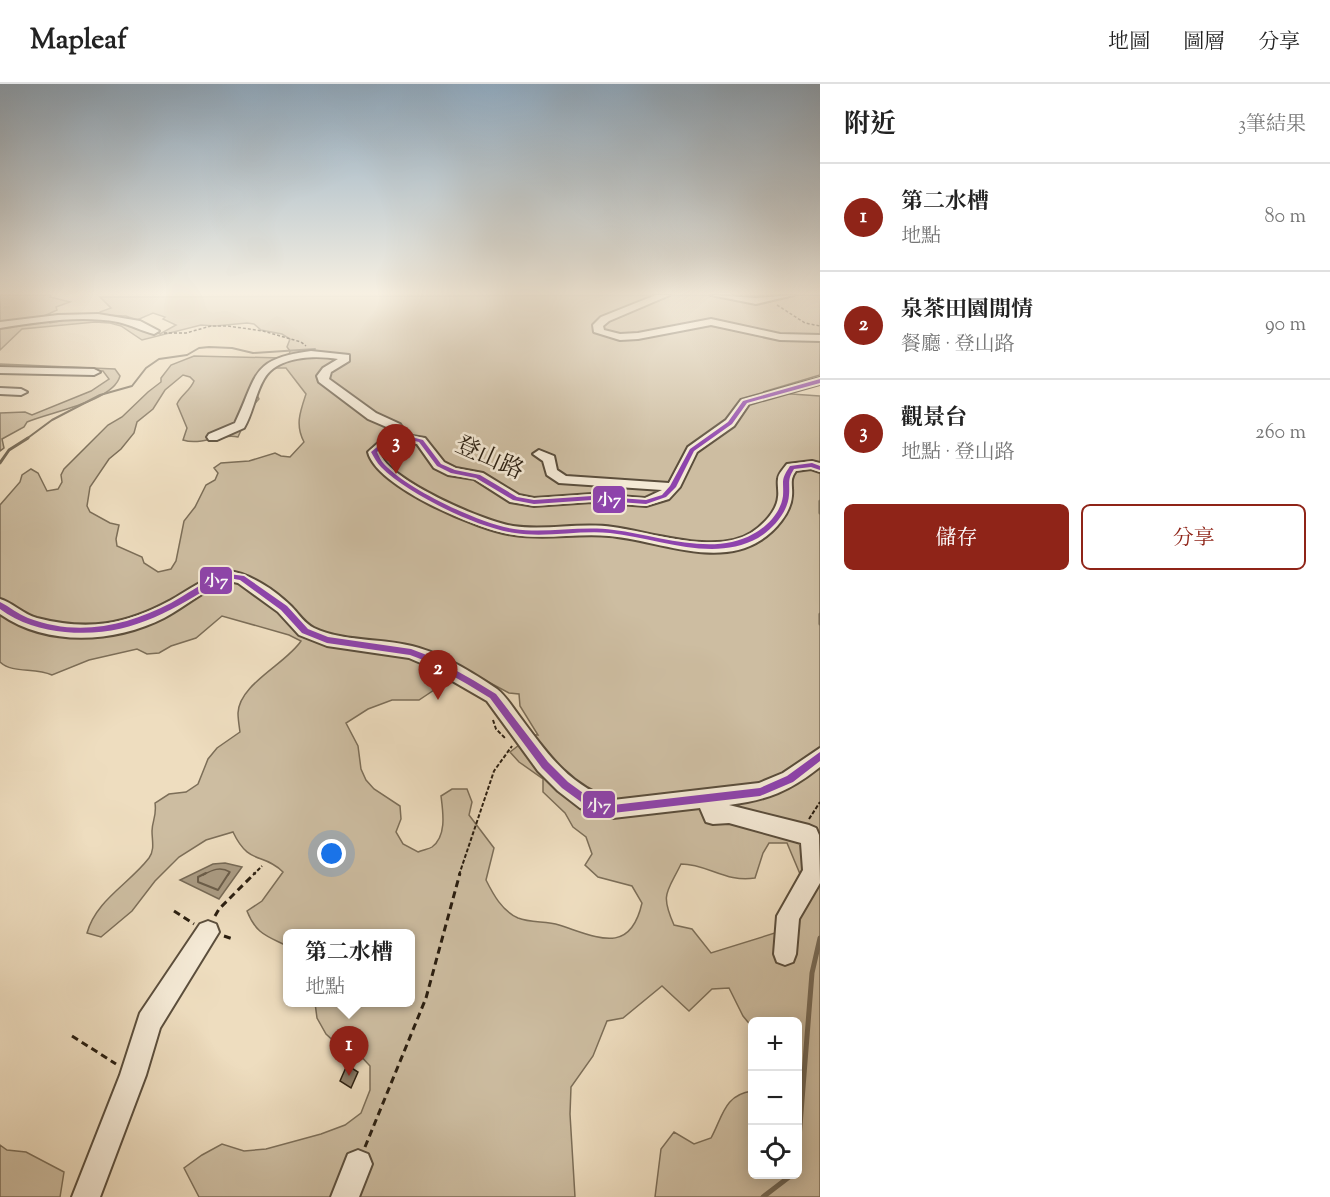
<!DOCTYPE html>
<html lang="zh-TW">
<meta charset="utf-8">
<style>
:root{--surface:#fff;--page:#f2f2f2;--text:#222;--muted:#767676;--line:#e0e0e0;--accent:#8f2418}
body{margin:0;font-family:"Sorts Mill Goudy","Noto Serif TC",serif;background:var(--page);color:var(--text)}
.controls{position:absolute;right:18px;bottom:18px;display:grid;overflow:hidden;border-radius:9px;box-shadow:0 3px 15px #0003}
.controls button{width:54px;height:54px;display:grid;place-items:center;padding:0;border:0;border-bottom:2px solid var(--line);background:var(--surface);color:var(--text);font:30px sans-serif}
.you{position:absolute;left:332px;top:770px;width:21px;height:21px;margin:-15px;border:4px solid #fff;border-radius:50%;background:#1a73e8;box-shadow:0 0 0 9px #1a73e833}
.badge{display:grid;place-items:center;width:39px;height:39px;border-radius:50%;background:var(--accent);color:#fff;font-size:20px;font-weight:700}
.pin{position:absolute;translate:-50% -50px;filter:drop-shadow(0 2px 3px #0008)}
.pin::after{content:'';position:absolute;top:32px;width:21px;height:18px;background:inherit;clip-path:polygon(0 0,100% 0,50% 100%)}
.popup{position:absolute;left:283px;top:845px;width:132px;height:78px;box-sizing:border-box;display:grid;place-content:center;border-radius:9px;background:var(--surface);filter:drop-shadow(0 2px 4px #0005);font-size:20px;white-space:nowrap;color:var(--muted)}
.popup b{font-size:22px;color:var(--text)}
.popup::after{content:'';position:absolute;left:50%;top:100%;margin-left:-12px;border:12px solid transparent;border-top-color:var(--surface)}
.list{margin:0;padding:0;list-style:none}
h2{display:flex;justify-content:space-between;align-items:center;height:78px;margin:0;padding:0 24px;font-size:26px}
h2 small{font-size:20px;font-weight:400;color:var(--muted)}
.list li{display:grid;grid-template-columns:39px 1fr auto;gap:18px;align-items:center;box-sizing:border-box;height:108px;padding:0 24px;border-top:2px solid var(--line)}
.list b{display:block;font-size:22px;white-space:nowrap}
.list p{margin:0;font-size:20px;white-space:nowrap;color:var(--muted)}
.list em{font-size:20px;font-style:normal;color:var(--muted)}
.actions{display:flex;gap:12px;padding:18px 24px}
.actions a{flex:1;padding:14px 0;border:2px solid var(--accent);border-radius:9px;text-align:center;font-size:21px;color:var(--accent)}
.actions .main{background:var(--accent);color:#fff}
.icon{flex:none;width:33px;height:33px;fill:none;stroke:currentColor;stroke-width:2;stroke-linecap:round;stroke-linejoin:round}
.map{position:relative;flex:none;width:820px;height:1113px;overflow:hidden}
header{display:flex;align-items:center;gap:36px;box-sizing:border-box;height:84px;padding:0 30px;background:var(--surface);border-bottom:2px solid var(--line)}
header strong{font-size:28px}
nav{display:flex;gap:33px;margin-inline-start:auto;font-size:21px}
main{display:flex}
aside{flex:1;background:var(--surface)}
.map>svg:first-child{display:block}
</style>
<header>
<strong>Mapleaf</strong>
<nav><a>地圖</a><a>圖層</a><a>分享</a></nav>
</header>
<main>
<div class="map">
<svg width="820" height="1113" viewBox="0 0 820 1113">
<rect width="100%" height="100%" fill="#eeddbf"/>
<filter id="stains"><feTurbulence type="fractalNoise" baseFrequency=".00333" numOctaves="4"/><feColorMatrix values="0 0 0 0 .2 0 0 0 0 .09 0 0 0 0 .02 0 0 0 .5 -.17"/></filter>
<radialGradient id="worn" r=".72"><stop offset=".6" stop-color="#630" stop-opacity="0"/><stop offset="1" stop-color="#630" stop-opacity=".3"/></radialGradient>
<path fill="#cdbda1" stroke="#7c6e58" stroke-width="1.5" fill-rule="evenodd" d="M0,211H51L50,213L70,218L56,223L57,226L44,232L50,239L69,235H122L160,250L176,241L163,235L165,233L153,229L137,236L126,232L100,231V228L111,224L100,213L820,211V291L763,308L820,312V1113H655L661,1065L674,1048L694,1060L711,1054C723,1032 724,1011 752,1007V1090H798V938H752V943L743,932L729,904L712,905L689,927L662,902L623,934L607,937L593,972L571,1003L570,1030L575,1113H199L184,1084L202,1071L222,1060L244,1067L266,1065L321,1050L345,1041L361,1029L370,1006V982L357,968L339,962L326,950L317,934L315,919L410,918V850H288L287,862C267,852 256,850 247,827L262,817L283,788C263,768 249,782 233,748L206,756L179,773L155,797L132,827L101,853L87,849C96,816 129,800 149,774C155,766 152,756 152,747C152,737 157,732 155,719L169,710L186,708L198,700L208,675L217,664L240,648C239,641 238,635 238,629C239,600 286,580 301,557L289,551L222,532L196,554L171,562L159,569L147,570L137,565L89,576L52,591C34,583 13,590 0,578V421L20,398L22,391L31,385L38,389L47,407L58,405L62,398L61,391L64,385L108,341L122,333L148,308L161,298V294L171,281L194,272L283,274L289,271L290,267L287,263L290,255L282,250L261,246L254,240L247,239L215,242L201,241L142,256L121,242L110,239L95,238L22,245L0,266ZM277,284H286L306,310C300,328 295,341 304,358L290,373L281,372L275,369L249,377L221,379L214,384L218,389L215,396L206,401L195,423L184,437L176,477L171,485L158,488L144,479L142,473L117,462L116,455L119,441L110,439L90,428L87,422L90,403L109,375L121,365L134,349L137,338L153,325L165,306L183,291L190,293L194,297C190,307 181,311 177,320L187,344L183,356C201,362 219,349 238,353L251,324L259,315L255,307L270,286ZM441,582L479,593L509,609L519,610L520,622L538,651H524L519,661L510,668L519,678L543,695V708L565,729L573,743L586,753L592,770L585,781L598,793L632,802L642,819C630,872 597,853 559,841C546,837 531,839 518,834C502,827 493,810 486,796L494,764L469,731L472,718L467,705H452L441,712C443,728 447,752 432,763C429,765 422,766 418,768L403,760L396,748L401,735L400,722L374,705L366,696L361,685L358,662L346,639L368,625L392,616H419L440,602L437,591ZM769,759H787L800,790L775,849L711,869L692,845L674,841C660,809 667,809 681,780C708,780 726,799 755,794L763,769Z
M0,280L115,285L120,292C113,318 49,328 27,338L24,343L2,355L4,364L0,367V329L25,328L32,331L91,307L109,295L103,287L0,283Z
M0,1061L7,1066L26,1068L64,1088L60,1113H0Z"/>
<path fill="#ab9c84" stroke="#776a56" stroke-width="1.5" d="M225,779L242,783L219,815L180,796L213,780Z"/>
<g fill="none" stroke-linecap="round" stroke-linejoin="round">
<path stroke="#6a5d4a" stroke-width="1.5" d="M203,791C212,786 220,782 230,788L228,791"/>
<path stroke="#6a5d4a" stroke-width="2" d="M206,789L198,793V798L218,806L229,789"/>
<path stroke="#776a56" stroke-width="2" d="M25,356L52,336L100,311L132,302L146,284L159,275L187,271L199,264L209,263L232,264L253,269L315,265"/>
<path stroke="#776a56" stroke-width="3" d="M0,379L9,366L28,354
M820,417V429
M820,530V540"/>
<path stroke="#776a56" stroke-width="5" d="M798,1067L812,889L820,854
M763,1113L793,1090"/>
</g>
<path fill="#90816b" stroke="#2a1e10" stroke-width="1.5" d="M347,981L358,988L351,1004L340,997Z"/>
<g fill="none" stroke-linecap="round" stroke-linejoin="round">
<defs>
<path id="minor" d="M656,211H670L609,237L603,242L604,246L620,250L638,249L711,235L780,250L820,251V257L780,256L711,241L638,255L620,256L594,248L593,241L601,233Z
M711,211L756,214L794,211L756,220Z
M98,230L140,237L159,247L154,250C142,247 131,241 118,238C79,231 39,238 0,244V238L58,231Z
M311,267L349,271V277L331,288L329,295L376,329L400,340L402,343L399,350L425,354L444,378L456,384L483,389L519,411L534,414L592,410L645,414L662,406L559,399L547,391L543,377L533,370L539,366L554,372L557,386L566,392L669,399L688,363L726,336L741,316L820,294V300L749,320L734,342L697,368L680,403L669,415L646,422L592,418L534,422L510,418L474,395L448,391L434,384L417,360L394,357L380,369C388,396 485,438 513,442C546,447 580,438 613,443C651,448 717,471 751,449C763,441 777,427 778,413C779,407 777,401 778,395C778,390 784,384 787,380L812,377L820,379V388L811,385L796,387C789,396 793,401 792,412C791,429 775,447 761,456C717,485 657,456 609,452C578,449 546,456 514,451C480,447 376,403 368,368L386,352L389,344L368,335L319,298L317,292L323,284L338,275C315,271 277,272 264,295C255,310 253,329 244,344L217,356H209L207,353L209,350L235,339C258,291 250,275 311,267Z
M0,283L94,285L100,288L94,291L0,289Z
M0,304L21,305L27,308L21,311L0,310Z
M229,487C251,490 275,506 291,522C298,529 305,540 314,544C344,558 380,554 412,562C441,569 472,588 497,605C506,612 513,624 520,633C547,669 569,702 613,716L759,699L783,689L820,664V683C790,707 768,716 729,721L809,741L816,744L819,751L820,799L799,835L796,870L793,878L785,881L777,878L774,870L777,832L803,786L801,759L729,739L713,740L706,738L700,724L613,734L580,724L558,707L538,687L487,617L423,580L409,574L327,562L299,551L278,528L238,499L229,497C206,504 185,523 164,534C115,559 47,563 0,530V515C13,519 23,530 37,534C88,547 125,541 171,516C190,505 208,492 229,487Z
M208,837L216,840L219,848L160,944L146,991L100,1113H72L120,991L140,929L200,840Z
M358,1066L368,1070L372,1080L359,1113H331L348,1070Z"/>
</defs>
<use href="#minor" stroke="#5b4e3c" stroke-width="4"/>
<path stroke="#2a1e10" stroke-width="1.5" stroke-dasharray="3 2" stroke-linecap="butt" d="M777,221L805,239L820,242
M164,249H186L211,242H228L263,247L301,258L306,262"/>
<path stroke="#2a1e10" stroke-width="2" stroke-dasharray="4 2" stroke-linecap="butt" d="M493,636L496,645L506,655
M809,735L820,718
M253,791L262,782
M459,791L494,687L512,662"/>
<path stroke="#2a1e10" stroke-width="3" stroke-dasharray="7 4.5" stroke-linecap="butt" d="M174,827L194,840
M215,832L219,825L255,789
M224,852L233,855
M72,952L116,980
M365,1063L426,914L460,789"/>
<use href="#minor" fill="#f4e9d5" fill-rule="evenodd"/>
<defs>
<path id="bus-1" d="M820,295V299L747,319L732,340L694,367L676,403L666,413L646,420L592,416L534,420L513,416L476,394L451,389L437,382L419,358C395,353 396,353 377,368C379,372 381,377 384,380C407,405 480,440 514,445C547,450 581,441 614,446C657,451 713,473 753,450C767,443 781,428 783,412C784,396 780,397 790,382L812,379L820,382V386L811,383L794,385C787,396 790,399 789,411C788,428 773,445 758,454C713,479 658,454 610,449C579,446 546,454 515,449C477,444 408,410 381,383C377,379 374,373 371,368L389,353L404,351L423,356L441,380L455,386L480,391L517,413L534,416L592,412L646,416L662,411L670,402L690,365L728,338L743,317Z
M229,490L244,492L287,522L308,545L328,553L411,565L432,573L473,596L496,610L548,678L568,698L590,714L613,721L760,704L787,692L820,668V677L793,698L760,712L613,729L584,720L562,704L542,684L490,614L467,600L426,577L410,571L327,559L302,549L281,526L240,496L229,494L220,497C169,528 128,554 65,548C42,546 19,539 0,525V518C10,523 18,530 28,534C77,553 127,542 171,519C186,511 200,500 216,493C220,491 225,491 229,490Z"/>
</defs>
<use href="#bus-1" stroke="#f4e9d5" stroke-width="4"/>
<use href="#bus-1" fill="#8e44ad" fill-rule="evenodd"/>
</g>
<linearGradient id="sky" x2="0" y2="1"><stop stop-color="#8faac0"/><stop offset="0.57" stop-color="#f7f0e2"/><stop offset="1" stop-color="#f7f0e2" stop-opacity="0"/></linearGradient>
<rect width="820" height="367" fill="url(#sky)"/>
<g text-anchor="middle" dominant-baseline="central" stroke-width="5" stroke-linejoin="round" paint-order="stroke">
<g font-size="24" fill="#2a1e10" stroke="#f4e9d5">
<text transform="translate(489 375) rotate(24)">登山路</text>
</g>
</g>
<g stroke="#f4e9d5" stroke-width="2">
<rect x="592" y="401" width="34" height="29" rx="6" fill="#8e44ad"/>
<rect x="199" y="482" width="34" height="29" rx="6" fill="#8e44ad"/>
<rect x="582" y="706" width="34" height="29" rx="6" fill="#8e44ad"/>
</g>
<g font-size="16" text-anchor="middle" font-weight="bold" fill="#fff">
<text x="609" y="421">小7</text>
<text x="216" y="502">小7</text>
<text x="599" y="727">小7</text>
</g>
<rect width="100%" height="100%" filter="url(#stains)"/>
<rect width="100%" height="100%" fill="url(#worn)"/>
</svg>
<div class="controls">
<button>+</button>
<button>−</button>
<button><svg class="icon" aria-label="locate" viewBox="0 0 24 24"><circle cx="12" cy="12" r="6"/><path d="M12 2v4M12 18v4M2 12h4M18 12h4"/></svg></button>
</div>
<div class="you"></div>
<div class="pin badge" style="left:349px;top:992px">1</div>
<div class="popup"><b>第二水槽</b>地點</div>
<div class="pin badge" style="left:438px;top:616px">2</div>
<div class="pin badge" style="left:396px;top:390px">3</div>
</div>
<aside>
<h2>附近<small>3筆結果</small></h2>
<ul class="list">
<li><span class="badge">1</span><div><b>第二水槽</b><p>地點</p></div><em>80 m</em></li>
<li><span class="badge">2</span><div><b>泉茶田園閒情</b><p>餐廳 · 登山路</p></div><em>90 m</em></li>
<li><span class="badge">3</span><div><b>觀景台</b><p>地點 · 登山路</p></div><em>260 m</em></li>
</ul>
<div class="actions"><a class="main">儲存</a><a>分享</a></div>
</aside>
</main>
